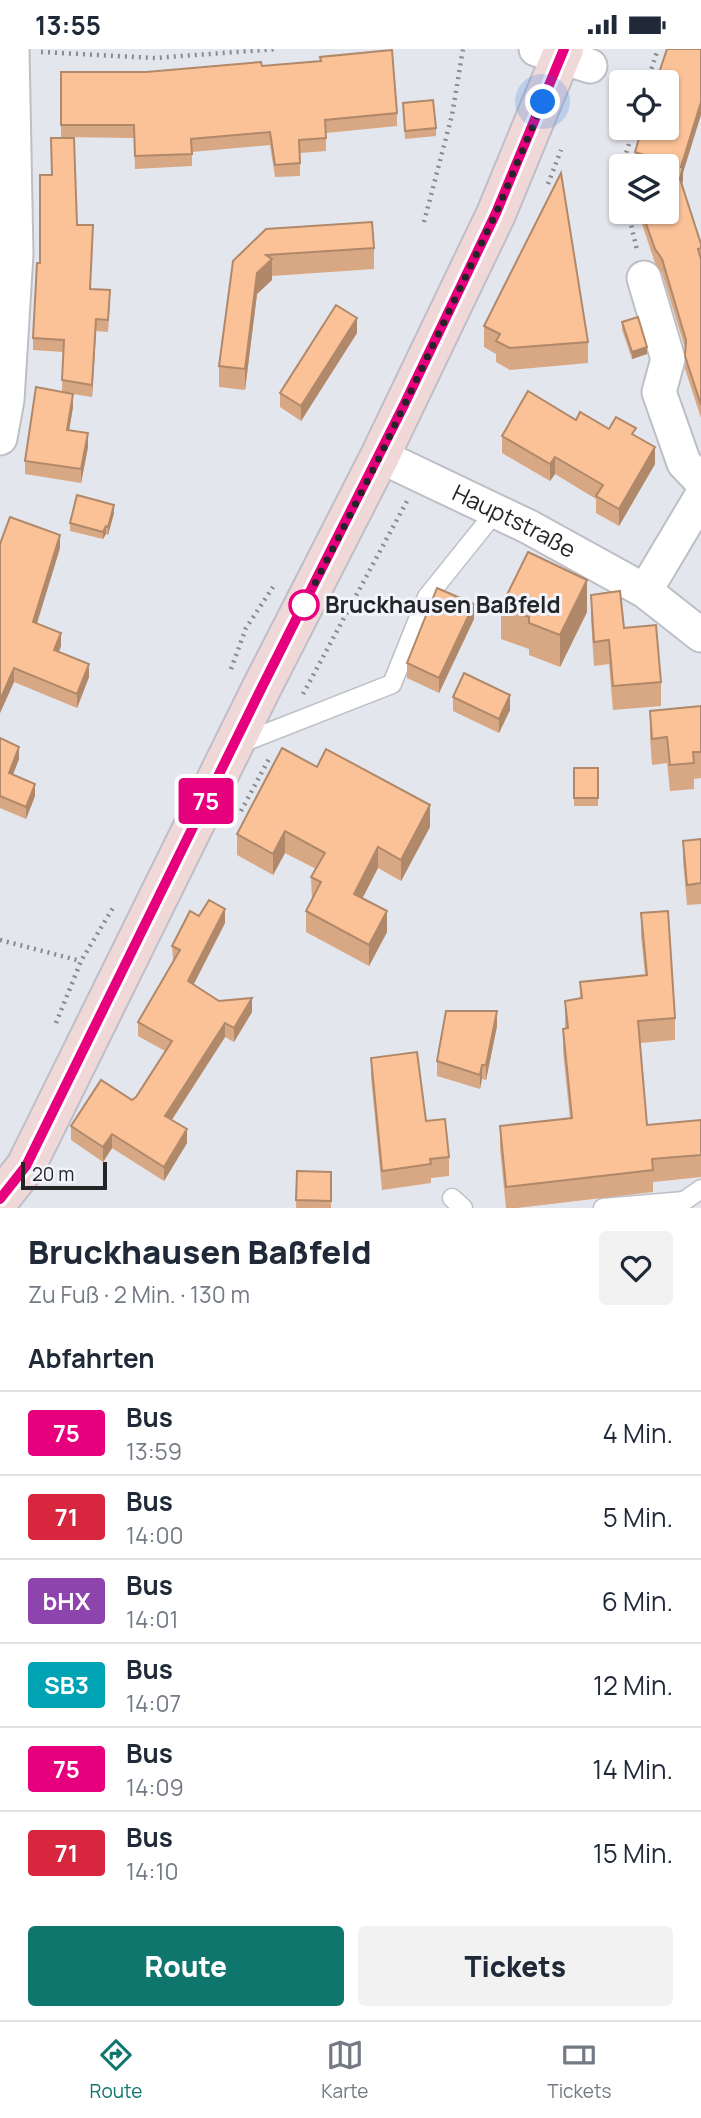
<!DOCTYPE html>
<html lang="de">
<meta charset="utf-8">
<style>
:root{--surface:#fff;--page:#f2f2f3;--text:#1f2937;--muted:#747a83;--line:#e0e1e3;--accent:#0f766e}
body{margin:0;font-family:Manrope,sans-serif;background:var(--page);color:var(--text);height:100vh;display:flex;flex-direction:column;font-size:26px;white-space:nowrap}
*{box-sizing:border-box;margin:0}
p{font-size:23px;color:var(--muted)}
.icon{flex:none;width:38px;height:38px;fill:none;stroke:currentColor;stroke-width:2;stroke-linecap:round;stroke-linejoin:round}
.map{position:relative;height:1159px;overflow:hidden}
.panel{display:flex;flex-direction:column;background:var(--surface);flex:1}
.panel>*{flex:none}
.badge{padding:0 14px;border-radius:5px;font-size:24px;line-height:46px}
.tools{position:absolute;left:609px;top:21px;display:grid;gap:14px}
.tools a{display:grid;place-items:center;width:70px;height:70px;border-radius:7px;background:var(--surface);box-shadow:0 2px 5px #0004;font-size:35px}
.scale{position:absolute;left:21px;bottom:18px;width:86px;box-sizing:border-box;padding-left:7px;border:4px solid #242527;border-top:0;font-size:19px;line-height:24px;white-space:nowrap;color:#242527;-webkit-text-stroke:5px #f2f3fb;paint-order:stroke}
.you{position:absolute;width:35px;height:35px;margin:-18px;border:5px solid #fff;border-radius:50%;background:#1a73e8;box-shadow:0 0 0 10px #1a73e833}
.map>.badge{position:absolute;translate:-50% -50%;box-shadow:0 0 0 4px #fff}
h2{padding:0 28px;font-size:26px;line-height:63px}
.round{display:grid;place-items:center;flex:none;width:74px;height:74px;border-radius:7px;background:var(--page)}
.overview{display:flex;align-items:center;justify-content:space-between;height:119px;padding:0 28px}
h1{font-size:33px;font-weight:800;line-height:52px}
.button{display:flex;gap:14px;margin-top:auto;padding:14px 28px}
.button a{flex:1;height:80px;border-radius:7px;background:var(--accent);color:#fff;font-size:28px;font-weight:800;line-height:80px;text-align:center}
.button a+a{background:var(--page);color:var(--text)}
ul{padding:0;list-style:none}
li{display:flex;align-items:center;gap:21px;height:84px;padding:0 28px;border-top:2px solid var(--line)}
li div{flex:1}
li b{display:block;font-size:26px}
li em{font-style:normal}
li .badge{min-width:77px;font-weight:700;text-align:center}
.status{display:flex;justify-content:space-between;align-items:center;height:49px;padding:0 35px;background:var(--surface);direction:ltr}
.status svg{height:19px;fill:currentColor}
.tab-bar{display:flex;justify-content:space-around;align-items:center;height:98px;border-top:2px solid var(--line);background:var(--surface);font-size:19px;color:var(--muted)}
.tab-bar a{display:grid;justify-items:center;gap:4px}
.tab-bar .on{color:var(--accent)}
.map>svg:first-child{display:block}
.lines{fill:none;stroke-linecap:round;stroke-linejoin:round}
.service-casing{stroke:#bebfc6;stroke-width:21}
.minor-casing{stroke:#bebfc6;stroke-width:37}
.secondary-casing{stroke:#bebfc6;stroke-width:42}
.path{stroke:#888a8f;stroke-width:4.5;stroke-dasharray:2 5;stroke-linecap:butt}
.service{stroke:#fff;stroke-width:18}
.minor{stroke:#fff;stroke-width:33}
.secondary{stroke:#f1d8d8;stroke-width:38}
.wall{fill:#d8a783}
.shaded-wall{fill:#b0886a}
.building{fill:#fbc298;stroke:#b0886a;stroke-width:2}
.line-casing{stroke:#fff;stroke-width:16}
.line{stroke:#e6007e;stroke-width:10}
.walk{stroke:#242527;stroke-width:7;stroke-dasharray:0 12.6}
.stop-dot{fill:#fff;stroke:#e6007e;stroke-width:3.5}
.labels{text-anchor:middle;stroke-width:6;stroke-linejoin:round;paint-order:stroke}
.street-label{font-size:23px;fill:#242527;stroke:#f2f3fb}
.stop-label{font-size:23px;font-weight:bold;fill:#242527;stroke:#f2f3fb;text-anchor:start}
</style>
<div class="status"><b>13:55</b><svg viewBox="0 0 49 12"><path d="M0 12V9h3v3zM5 12V6h3v6zM10 12V3h3v9zM15 12V0h3v12zM26 1h20v11H26zM47 4h2v5h-2z"/></svg></div>
<div class="map">
<svg width="701" height="1159" viewBox="0 0 701 1159">
<rect width="100%" height="100%" fill="#e4e6ed"/>
<g class="lines">
<g class="service-casing">
<g id="service">
<polyline points="239,695 392,635 427,548 496,462"/>
<polyline points="452,1149 463,1159"/>
<polyline points="603,1159 684,1152 701,1140"/>
</g>
</g>
<g class="minor-casing">
<g id="minor">
<polyline points="536,0 590,17"/>
<polyline points="644,229 668,310 659,343 684,414 701,432"/>
<polyline points="0,389 7,351 16,205 12,0"/>
<path id="s1" d="M380,407L529,478L645,542L701,586"/>
<polyline points="645,542 701,448"/>
</g>
</g>
<g class="secondary-casing">
<polyline id="secondary" points="0,1150 26,1117 261,640 380,407 496,165 564,0"/>
</g>
<g class="path">
<polyline points="41,3 155,9 277,0"/>
<polyline points="647,33 658,0"/>
<polyline points="622,117 634,79"/>
<polyline points="621,119 619,125 621,132"/>
<polyline points="548,135 561,101"/>
<polyline points="628,163 637,201"/>
<polyline points="424,173 452,66 463,0"/>
<polyline points="231,620 246,579 273,538"/>
<polyline points="303,645 407,452"/>
<polyline points="241,762 270,708"/>
<polyline points="0,891 81,912"/>
<polyline points="56,974 81,912 114,857"/>
</g>
<use href="#service" class="service"/>
<use href="#minor" class="minor"/>
<use href="#secondary" class="secondary"/>
</g>
<g class="wall">
<polygon points="262,17 397,64 397,77 326,84 326,102 300,104 300,127 275,128 270,96 192,103 192,117 135,120 134,89 61,88 61,23 146,23"/>
<polygon points="403,54 436,79 436,87 405,90"/>
<polygon points="642,79 683,124 682,136 701,199 701,369 685,320 686,302 662,224 655,214 642,175 642,163 667,117 635,116 635,103"/>
<polygon points="77,176 93,188 90,240 110,253 108,283 96,282 92,348 73,345 73,358 69,381 88,398 81,434 25,425 25,412 62,343 63,303 33,301 33,289 40,214"/>
<polygon points="266,180 374,199 374,220 272,227 272,231 257,245 245,341 219,338 219,317"/>
<polygon points="622,273 647,305 632,310 622,281"/>
<polygon points="484,277 588,293 588,314 510,321 496,313 496,305 484,298"/>
<polygon points="357,284 301,372 280,358 280,344"/>
<polygon points="576,371 636,387 655,415 619,477 596,464 596,450 555,425 550,432 502,404 502,387"/>
<polygon points="114,464 108,486 106,485 103,490 70,482 70,474"/>
<polygon points="0,495 60,499 37,574 61,597 59,603 89,628 77,659 14,633 0,664"/>
<polygon points="591,546 661,633 661,657 613,661 609,615 594,617 591,571"/>
<polygon points="501,558 587,563 560,618 529,606 529,600 501,590"/>
<polygon points="474,570 439,644 407,629 407,614"/>
<polygon points="453,648 510,661 499,684 453,662"/>
<polygon points="701,657 701,729 694,730 694,740 670,742 667,714 652,716 650,688 650,662"/>
<polygon points="0,689 19,710 13,725 35,747 26,770 0,759"/>
<polygon points="282,699 430,778 401,832 378,819 362,849 387,883 369,917 306,883 306,862 312,850 311,828 316,820 285,804 273,826 237,806 237,785"/>
<rect x="574" y="719" width="24" height="38"/>
<polygon points="701,790 701,855 687,856 683,812 683,792"/>
<polygon points="641,864 675,969 675,991 640,994 647,1076 701,1071 701,1128 653,1133 653,1143 517,1159 506,1159 500,1100 500,1077 570,1070 563,1002 563,980 565,980 565,952 580,950 580,933 645,926 641,887"/>
<polygon points="199,867 225,874 194,935 219,952 252,963 234,993 225,988 172,1071 187,1094 164,1132 112,1099 103,1113 71,1091 71,1077 132,1051 136,1048 165,1002 138,987 138,973 173,912 172,897"/>
<polygon points="497,977 486,1031 482,1030 480,1040 437,1027 437,1012"/>
<polygon points="371,1009 426,1072 449,1108 449,1127 431,1129 431,1134 382,1141 371,1028"/>
<polygon points="297,1122 331,1123 331,1159 296,1159"/>
</g>
<g class="shaded-wall">
<polygon points="701,53 701,66 683,124 683,131 680,143 681,118"/>
<polygon points="272,210 272,231 257,245 245,341 245,320 257,224"/>
<polygon points="357,269 357,284 301,372 301,357"/>
<polygon points="96,270 96,282 92,348 92,336"/>
<polygon points="647,298 647,305 632,310 632,303"/>
<polygon points="73,345 73,358 67,394 67,381"/>
<polygon points="88,384 88,398 81,434 81,420"/>
<polygon points="655,398 655,415 619,477 619,460"/>
<polygon points="555,408 555,425 550,432 550,415"/>
<polygon points="114,456 114,464 108,486 108,478"/>
<polygon points="106,477 106,485 103,490 103,483"/>
<polygon points="60,486 60,499 33,587 33,573"/>
<polygon points="587,531 587,563 560,618 560,586"/>
<polygon points="474,555 474,570 439,644 439,629"/>
<polygon points="61,584 61,597 54,614 54,601"/>
<polygon points="89,615 89,628 77,659 77,645"/>
<polygon points="14,619 14,633 0,664 0,651"/>
<polygon points="510,646 510,661 499,684 499,670"/>
<polygon points="19,698 19,710 9,736 9,724"/>
<polygon points="35,735 35,747 26,770 26,758"/>
<polygon points="430,756 430,778 401,832 401,811"/>
<polygon points="285,782 285,804 273,826 273,805"/>
<polygon points="378,798 378,819 354,866 354,845"/>
<polygon points="225,860 225,874 188,946 188,932"/>
<polygon points="387,862 387,883 369,917 369,896"/>
<polygon points="252,949 252,963 234,993 234,979"/>
<polygon points="497,962 497,977 486,1031 486,1016"/>
<polygon points="225,974 225,988 165,1081 165,1067"/>
<polygon points="482,1016 482,1030 480,1040 480,1026"/>
<polygon points="187,1080 187,1094 164,1132 164,1118"/>
<polygon points="112,1085 112,1099 103,1113 103,1098"/>
</g>
<g class="building">
<polygon points="667,0 701,0 701,53 681,118 683,118 680,130 701,195 701,199 698,200 701,210 701,356 685,307 686,291 662,210 655,200 642,163 667,163 667,117 647,117 644,106 635,103 642,79 667,79 667,33 656,33"/>
<polygon points="392,1 397,64 325,71 326,89 299,91 300,114 275,116 270,83 191,90 192,105 135,107 134,76 61,76 61,23 146,23 261,13 262,17 321,12 320,8"/>
<polygon points="433,51 436,79 405,82 403,54"/>
<polygon points="51,89 74,89 77,176 93,176 90,240 110,241 108,271 96,270 92,336 62,331 64,291 33,289 37,214 40,214 40,126 52,126"/>
<polygon points="561,124 588,293 510,299 496,292 500,285 484,277"/>
<polygon points="372,173 374,199 266,206 272,210 257,224 245,320 219,317 233,212 266,180"/>
<polygon points="336,256 357,269 301,357 280,344"/>
<polygon points="638,268 647,298 632,303 622,273"/>
<polygon points="36,338 73,345 67,381 88,384 81,420 25,412"/>
<polygon points="528,342 576,371 580,363 609,380 616,368 636,379 632,385 655,398 619,460 596,447 603,436 555,408 550,415 502,387"/>
<polygon points="77,446 114,456 108,478 106,477 103,483 70,474"/>
<polygon points="10,468 60,486 33,573 61,584 54,601 89,615 77,645 14,619 0,651 0,495"/>
<polygon points="528,503 587,531 560,586 529,574 529,568 501,558"/>
<polygon points="437,539 474,555 439,629 407,614"/>
<polygon points="620,542 624,579 656,576 661,633 613,637 609,591 594,593 591,546"/>
<polygon points="464,624 510,646 499,670 453,648"/>
<polygon points="701,657 701,703 693,703 694,714 670,716 667,688 652,690 650,662"/>
<polygon points="0,689 19,698 9,724 35,735 26,758 0,747"/>
<polygon points="282,699 317,718 326,700 430,756 401,811 378,798 354,845 387,862 369,896 306,862 321,833 311,828 325,804 285,782 273,805 237,785"/>
<rect x="574" y="719" width="24" height="30"/>
<polygon points="701,790 701,834 687,836 683,792"/>
<polygon points="209,851 225,860 188,932 219,952 252,949 234,979 225,974 165,1067 187,1080 164,1118 112,1085 103,1098 71,1077 101,1031 132,1051 136,1048 172,992 138,973 180,901 172,897 190,862 199,867"/>
<polygon points="668,862 675,969 638,972 647,1076 701,1071 701,1106 652,1110 653,1121 506,1138 500,1077 572,1069 563,980 568,979 565,952 582,949 580,933 647,926 641,864"/>
<polygon points="446,962 497,962 486,1016 482,1016 480,1026 437,1012"/>
<polygon points="417,1003 426,1072 445,1070 449,1108 430,1110 431,1115 382,1122 371,1009"/>
<polygon points="297,1122 331,1123 331,1152 296,1151"/>
</g>
<g class="lines">
<g class="line-casing">
<polyline id="line" points="0,1150 26,1117 261,640 403,358 496,164 564,0"/>
</g>
<use href="#line" class="line"/>
<polyline class="walk" points="304,556 380,407 496,164 543,53"/>
</g>
<circle class="stop-dot" cx="304" cy="556" r="14"/>
<g class="labels">
<g class="street-label">
<text dy="8" stroke="none"><textPath href="#s1" startOffset="149">Hauptstraße</textPath></text>
</g>
<g class="stop-label">
<text x="325" y="564">Bruckhausen Baßfeld</text>
</g>
</g>
</svg>
<div class="tools">
<a><svg class="icon" aria-label="locate" viewBox="0 0 24 24"><circle cx="12" cy="12" r="6"/><path d="M12 2v4M12 18v4M2 12h4M18 12h4"/></svg></a>
<a><svg class="icon" aria-label="layers" viewBox="0 0 24 24"><path d="M12 4l9 5-9 5-9-5zM3 14l9 5 9-5"/></svg></a>
</div>
<div class="scale">20 m</div>
<div class="you" style="left:543px;top:53px"></div>
<b class="badge" style="left:206px;top:752px;background:#e6007e;color:#fff">75</b>
</div>
<section class="panel">
<div class="overview"><div><h1>Bruckhausen Baßfeld</h1><p>Zu Fuß · 2 Min. · 130 m</p></div><a class="round"><svg class="icon" aria-label="heart" viewBox="0 0 24 24"><path d="M12 20l-8-8c-3-5 5-10 8-4 3-6 11-1 8 4z"/></svg></a></div>
<h2>Abfahrten</h2>
<ul>
<li><span class="badge" style="background:#e6007e;color:#fff">75</span><div><b>Bus</b><p>13:59</p></div><em>4 Min.</em></li>
<li><span class="badge" style="background:#d7263d;color:#fff">71</span><div><b>Bus</b><p>14:00</p></div><em>5 Min.</em></li>
<li><span class="badge" style="background:#8e44ad;color:#fff">bHX</span><div><b>Bus</b><p>14:01</p></div><em>6 Min.</em></li>
<li><span class="badge" style="background:#00a3b4;color:#fff">SB3</span><div><b>Bus</b><p>14:07</p></div><em>12 Min.</em></li>
<li><span class="badge" style="background:#e6007e;color:#fff">75</span><div><b>Bus</b><p>14:09</p></div><em>14 Min.</em></li>
<li><span class="badge" style="background:#d7263d;color:#fff">71</span><div><b>Bus</b><p>14:10</p></div><em>15 Min.</em></li>
</ul>
<div class="button"><a>Route</a><a>Tickets</a></div>
</section>
<nav class="tab-bar">
<a class="on"><svg class="icon" aria-label="directions" viewBox="0 0 24 24"><path d="M12 3l9 9-9 9-9-9zM9 14v-3h6M13 9l2 2-2 2"/></svg>Route</a>
<a><svg class="icon" aria-label="map" viewBox="0 0 24 24"><path d="M3 6l6-2 6 2 6-2v14l-6 2-6-2-6 2zM9 4v14M15 6v14"/></svg>Karte</a>
<a><svg class="icon" aria-label="tickets" viewBox="0 0 24 24"><path d="M3 7h18v10H3zM15 7v10"/></svg>Tickets</a>
</nav>
